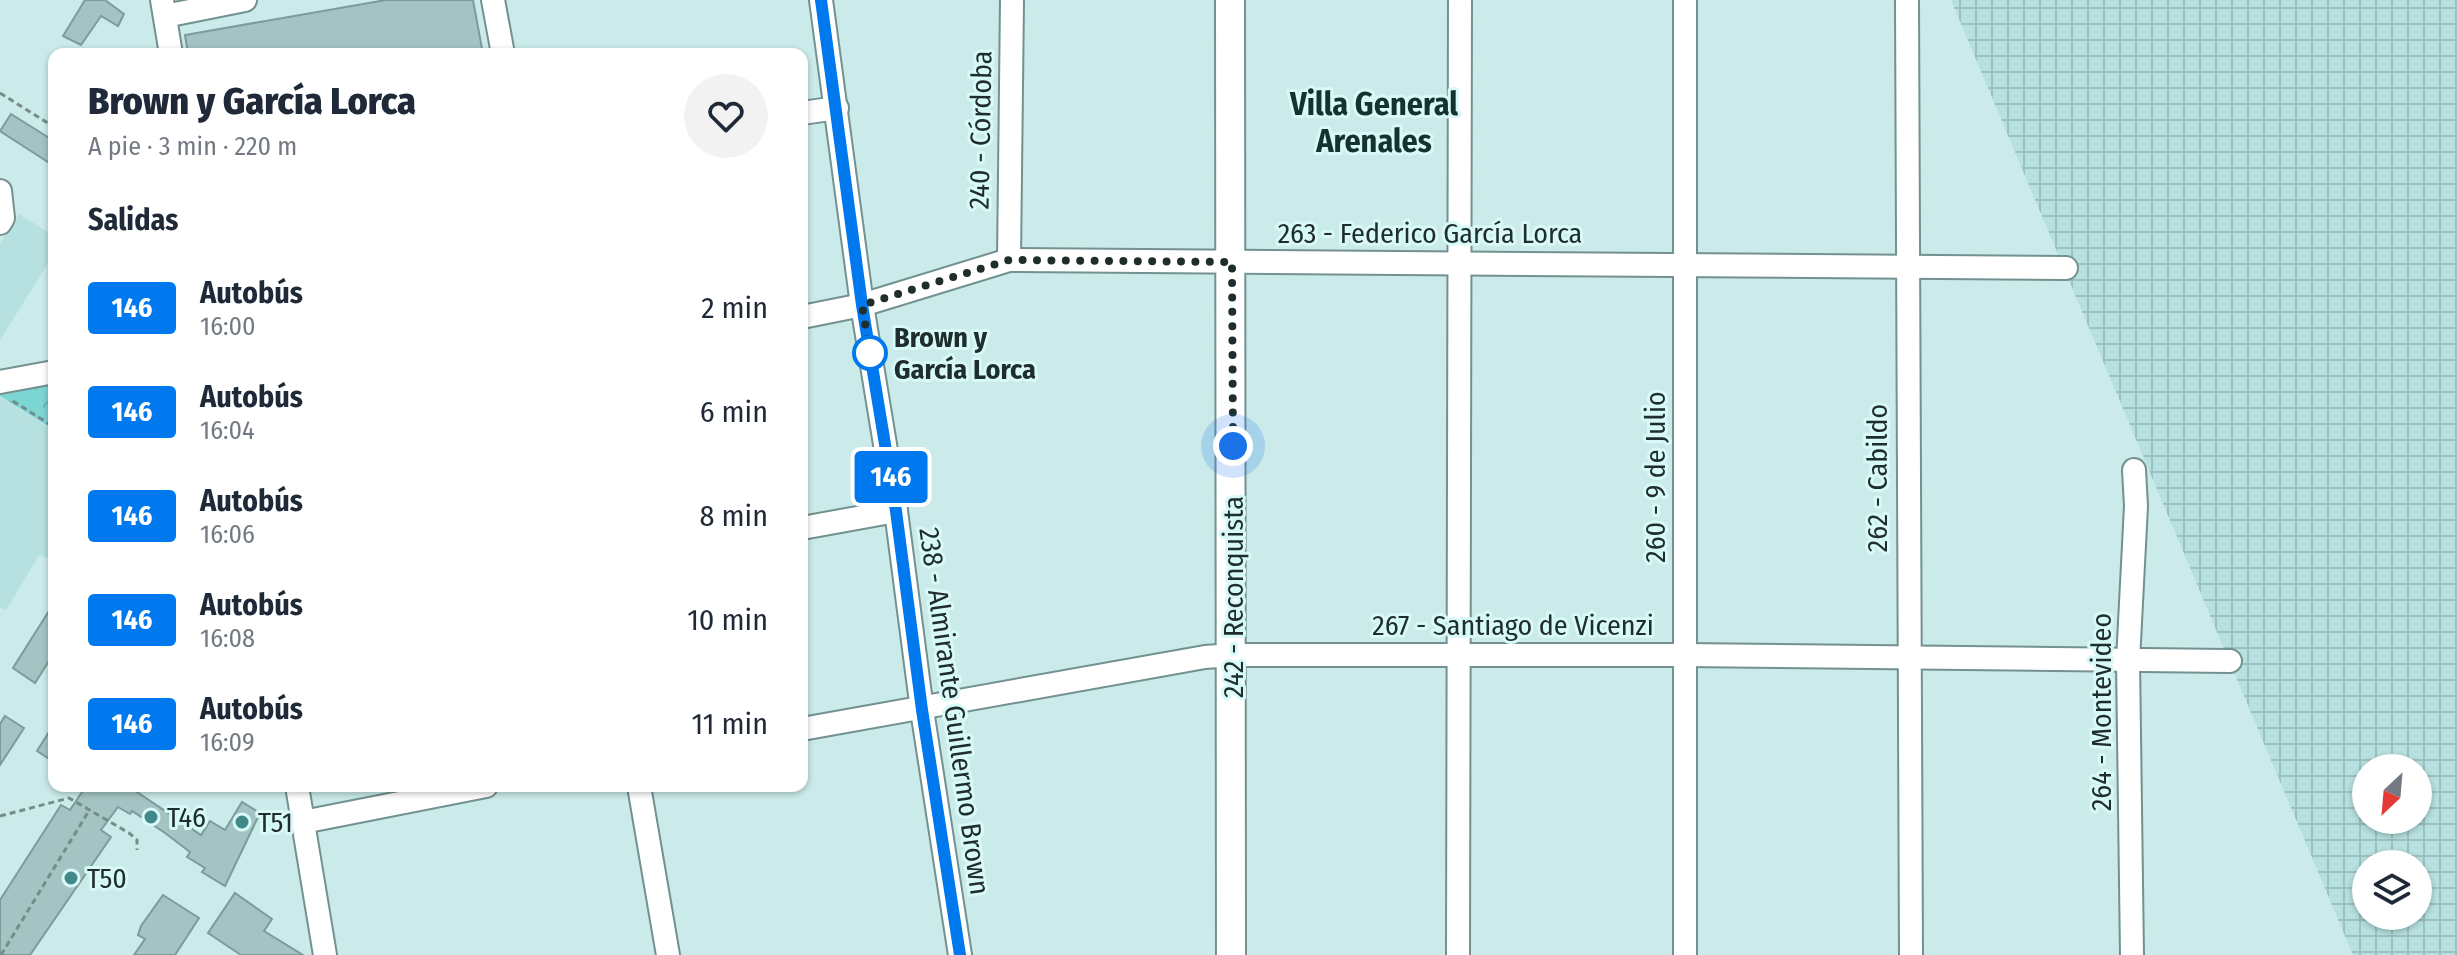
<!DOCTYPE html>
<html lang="es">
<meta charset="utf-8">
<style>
:root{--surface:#fff;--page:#f2f2f3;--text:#1f2937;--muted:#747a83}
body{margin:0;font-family:"Fira Sans Condensed",sans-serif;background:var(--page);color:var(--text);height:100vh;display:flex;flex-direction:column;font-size:30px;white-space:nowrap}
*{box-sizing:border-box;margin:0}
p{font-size:26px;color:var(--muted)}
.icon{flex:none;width:44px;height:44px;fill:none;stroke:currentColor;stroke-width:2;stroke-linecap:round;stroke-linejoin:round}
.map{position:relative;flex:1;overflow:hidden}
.panel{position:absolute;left:48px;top:48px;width:760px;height:744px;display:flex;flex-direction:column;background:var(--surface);border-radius:16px;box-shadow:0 2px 6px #0004}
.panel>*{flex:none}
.badge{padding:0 16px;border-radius:6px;font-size:28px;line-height:52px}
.needle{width:52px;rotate:206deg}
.controls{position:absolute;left:2352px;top:754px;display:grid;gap:16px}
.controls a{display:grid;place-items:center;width:80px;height:80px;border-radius:50%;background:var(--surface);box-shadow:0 2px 6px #0004;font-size:40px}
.you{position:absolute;width:40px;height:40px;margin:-20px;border:6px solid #fff;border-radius:50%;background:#1a73e8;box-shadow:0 0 0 12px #1a73e833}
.map>.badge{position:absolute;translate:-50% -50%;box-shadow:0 0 0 4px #fff}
h2{padding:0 40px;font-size:30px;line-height:72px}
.round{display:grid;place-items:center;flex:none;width:84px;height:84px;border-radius:42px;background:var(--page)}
.headline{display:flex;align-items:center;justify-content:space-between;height:136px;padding:0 40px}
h1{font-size:38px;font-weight:800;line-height:60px}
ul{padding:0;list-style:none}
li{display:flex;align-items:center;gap:24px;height:104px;padding:0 40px}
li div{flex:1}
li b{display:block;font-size:30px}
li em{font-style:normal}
li .badge{min-width:88px;font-weight:700;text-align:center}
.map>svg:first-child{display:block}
.built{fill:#b6e1e0}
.industrial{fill:url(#industrial-grid);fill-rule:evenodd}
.park{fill:url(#park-crowns)}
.building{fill:#a4c4c4;stroke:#7c9b9b;stroke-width:2}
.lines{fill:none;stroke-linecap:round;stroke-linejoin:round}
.minor-casing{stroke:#729190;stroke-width:26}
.tertiary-casing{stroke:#729190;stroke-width:32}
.path{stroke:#758c8b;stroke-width:3;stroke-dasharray:6 4;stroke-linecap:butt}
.minor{stroke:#fff;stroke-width:22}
.tertiary{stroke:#fff;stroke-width:28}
.line-casing{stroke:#fff;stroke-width:18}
.line{stroke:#0079ef;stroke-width:12}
.walk{stroke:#202d2d;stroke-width:8;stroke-dasharray:0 14.4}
.stop-dot{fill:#fff;stroke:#0079ef;stroke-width:4}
.poi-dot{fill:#418988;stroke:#d7f9f8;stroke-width:3}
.labels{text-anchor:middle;stroke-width:6;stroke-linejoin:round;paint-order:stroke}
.street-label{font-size:28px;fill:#202d2d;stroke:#d7f9f8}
.stop-label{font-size:28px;font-weight:bold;fill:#202d2d;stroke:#d7f9f8;text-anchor:start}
.poi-label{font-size:28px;fill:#202d2d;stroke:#d7f9f8;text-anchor:start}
.quarter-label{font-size:32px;font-weight:bold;fill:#153231;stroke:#d7f9f8}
</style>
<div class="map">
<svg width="2457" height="955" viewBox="0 0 2457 955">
<defs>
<pattern id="industrial-grid" width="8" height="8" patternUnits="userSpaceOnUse" patternTransform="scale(2)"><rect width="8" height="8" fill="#b6e1e0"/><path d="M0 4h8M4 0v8" fill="none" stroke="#9cc1c0"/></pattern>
<pattern id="park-crowns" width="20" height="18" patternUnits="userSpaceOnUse" patternTransform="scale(2)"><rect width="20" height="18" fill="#7cd6d4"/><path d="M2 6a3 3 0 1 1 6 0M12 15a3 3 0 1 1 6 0" fill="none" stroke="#6bb8b6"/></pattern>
</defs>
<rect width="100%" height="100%" fill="#caebea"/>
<g class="built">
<polygon points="19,214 54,236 54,254 0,340 0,244"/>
<polygon points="0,397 54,431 54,547 47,558 39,555 6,610 0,607"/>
</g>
<path class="industrial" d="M1951,0H2457V955H2353ZM2366,768H2418V820H2366ZM2366,864H2418V916H2366Z"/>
<polygon class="park" points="54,384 54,430 0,396 0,395"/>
<g class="building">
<polygon points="85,0 105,0 124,14 118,26 101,16 81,45 63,36"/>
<polygon points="386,0 473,0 483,54 188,54 185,35"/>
<polygon points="11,114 54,141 54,166 0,131"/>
<polygon points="54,603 54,653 35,683 13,668"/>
<polygon points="5,716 24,728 0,765 0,724"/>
<polygon points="54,724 54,762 37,751"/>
<polygon points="86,786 128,786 201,835 210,821 225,830 242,802 260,813 225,886 202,872 205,868 187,857 190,852 165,833 132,811 130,814 118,807 101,830 111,837 30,955 0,955 0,900 61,805 70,810"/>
<polygon points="235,893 272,919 264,931 303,955 241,955 208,933"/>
<polygon points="163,895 199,918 175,955 134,955 145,939 138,935 141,926"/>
</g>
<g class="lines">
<g class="minor-casing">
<g id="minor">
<polyline points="162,0 171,54"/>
<polyline points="493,0 503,54"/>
<polyline points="821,0 862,305 896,511 922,710 960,955"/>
<polyline points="1685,0 1685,955"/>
<polyline points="1907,0 1911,955"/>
<polyline points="165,16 245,0"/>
<polyline points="802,113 837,108"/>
<polyline points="0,191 3,218 0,223"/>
<polyline points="1009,260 1012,0"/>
<polyline points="802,317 862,305 1009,260 2066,268"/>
<polyline points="0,382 54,372"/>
<polyline points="802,528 896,511"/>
<polyline points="802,729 1205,657 1233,655 1683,655 2230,661"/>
<polyline points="297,786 325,955"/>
<polyline points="639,786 668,955"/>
<polyline points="303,822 486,786"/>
<polyline points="1458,955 1460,0"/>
<polyline points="2132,955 2128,661 2136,506 2134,470"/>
</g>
</g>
<g class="tertiary-casing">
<polyline id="tertiary" points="1230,0 1231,955"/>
</g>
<g class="path">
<polyline points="0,93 54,127"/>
<polyline points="13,401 54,427"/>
<polyline points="0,816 69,798 129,833 137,840 137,850"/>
<polyline points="1,955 90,809"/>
</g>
<use href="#minor" class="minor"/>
<use href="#tertiary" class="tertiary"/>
</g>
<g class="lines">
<g class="line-casing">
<polyline id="line" points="821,0 862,305 896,511 922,710 960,955"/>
</g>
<use href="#line" class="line"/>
<polyline class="walk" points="870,353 862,305 1009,260 1232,262 1233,446"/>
</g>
<circle class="stop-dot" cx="870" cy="353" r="16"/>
<g class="poi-dot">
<circle cx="151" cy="817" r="8"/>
<circle cx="242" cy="822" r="8"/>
<circle cx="71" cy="878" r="8"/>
</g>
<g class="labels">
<g class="street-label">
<text transform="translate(980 130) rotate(-89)" y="10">240 - Córdoba</text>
<text x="1430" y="243">263 - Federico García Lorca</text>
<text transform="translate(1655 477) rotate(-90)" y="10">260 - 9 de Julio</text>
<text transform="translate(1877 478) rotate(-90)" y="10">262 - Cabildo</text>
<text transform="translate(1233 597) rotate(-90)" y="10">242 - Reconquista</text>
<text x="1513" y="635">267 - Santiago de Vicenzi</text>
<text transform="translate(955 711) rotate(82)" y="10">238 - Almirante Guillermo Brown</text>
<text transform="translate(2101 712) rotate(-90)" y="10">264 - Montevideo</text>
</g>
<g class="stop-label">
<text x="894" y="347">Brown y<tspan x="894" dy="32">García Lorca</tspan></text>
</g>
<g class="poi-label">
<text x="167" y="827">T46</text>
<text x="258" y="832">T51</text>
<text x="87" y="888">T50</text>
</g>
<g class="quarter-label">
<text x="1374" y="115">Villa General<tspan x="1374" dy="37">Arenales</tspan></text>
</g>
</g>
</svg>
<div class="controls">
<a><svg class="needle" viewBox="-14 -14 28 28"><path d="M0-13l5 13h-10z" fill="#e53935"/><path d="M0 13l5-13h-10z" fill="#747a83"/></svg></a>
<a><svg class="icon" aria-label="layers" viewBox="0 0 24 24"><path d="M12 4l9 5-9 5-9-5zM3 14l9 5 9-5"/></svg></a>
</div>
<div class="you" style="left:1233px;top:446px"></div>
<b class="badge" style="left:891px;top:477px;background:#0079ef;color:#fff">146</b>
<section class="panel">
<div class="headline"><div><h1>Brown y García Lorca</h1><p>A pie · 3 min · 220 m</p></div><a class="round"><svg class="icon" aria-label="heart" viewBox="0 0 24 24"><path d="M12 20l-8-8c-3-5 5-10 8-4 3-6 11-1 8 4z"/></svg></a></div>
<h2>Salidas</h2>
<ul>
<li><span class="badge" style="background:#0079ef;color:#fff">146</span><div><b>Autobús</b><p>16:00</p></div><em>2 min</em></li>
<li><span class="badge" style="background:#0079ef;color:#fff">146</span><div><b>Autobús</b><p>16:04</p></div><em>6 min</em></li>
<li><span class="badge" style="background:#0079ef;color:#fff">146</span><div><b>Autobús</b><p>16:06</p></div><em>8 min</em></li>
<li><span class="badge" style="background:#0079ef;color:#fff">146</span><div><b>Autobús</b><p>16:08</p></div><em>10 min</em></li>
<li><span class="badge" style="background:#0079ef;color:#fff">146</span><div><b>Autobús</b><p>16:09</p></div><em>11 min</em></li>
</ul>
</section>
</div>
